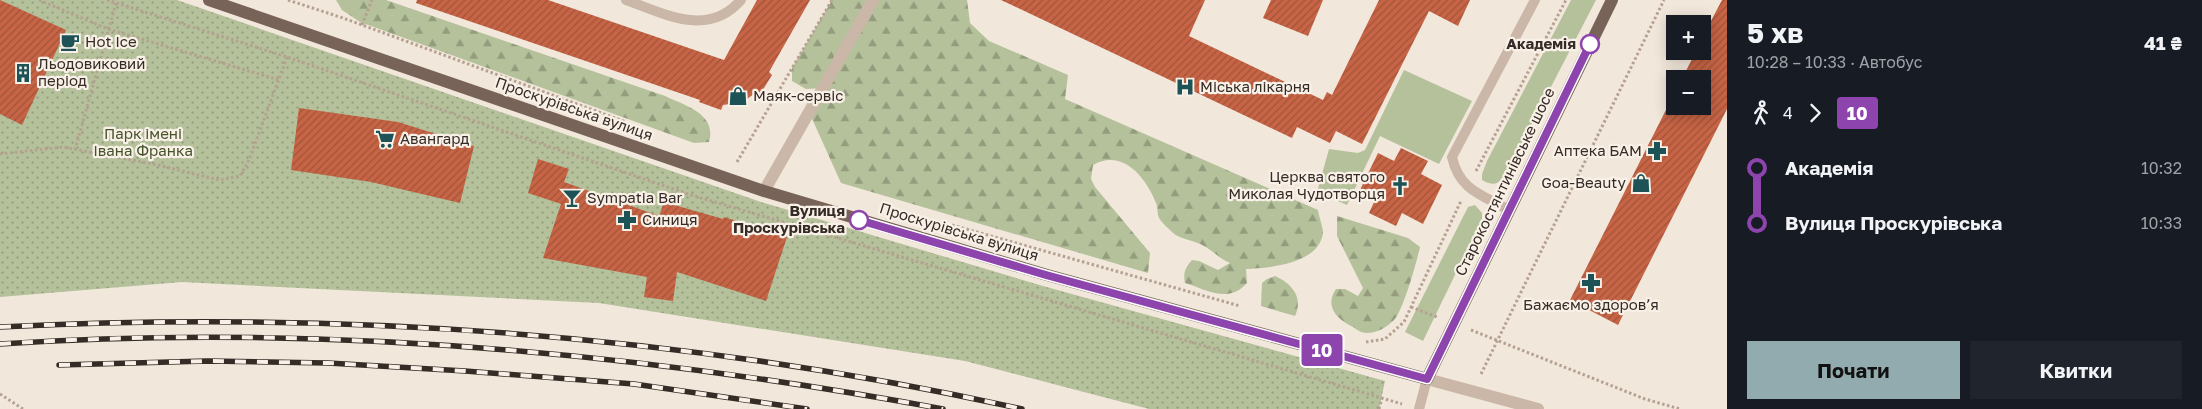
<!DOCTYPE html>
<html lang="uk">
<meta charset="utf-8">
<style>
:root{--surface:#171b24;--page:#20242c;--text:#f1f3f6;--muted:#9ea1a6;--accent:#92abae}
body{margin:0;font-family:"Golos Text",sans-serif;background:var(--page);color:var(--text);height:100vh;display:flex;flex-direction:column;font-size:19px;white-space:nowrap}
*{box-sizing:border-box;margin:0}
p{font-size:16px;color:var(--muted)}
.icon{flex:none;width:28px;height:28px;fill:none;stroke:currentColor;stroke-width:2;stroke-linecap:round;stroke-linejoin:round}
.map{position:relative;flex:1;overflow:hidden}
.details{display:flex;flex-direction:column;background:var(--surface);width:475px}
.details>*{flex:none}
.badge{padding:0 10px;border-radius:4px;font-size:18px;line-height:32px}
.controls{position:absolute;left:1666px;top:15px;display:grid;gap:10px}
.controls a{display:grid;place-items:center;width:45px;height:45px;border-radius:0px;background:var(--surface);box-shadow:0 2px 12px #0003;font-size:25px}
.map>.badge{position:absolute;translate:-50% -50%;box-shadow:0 0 0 2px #fff}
.legs{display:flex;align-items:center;gap:8px;height:55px;padding:0 20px;font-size:16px}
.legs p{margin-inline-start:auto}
.summary{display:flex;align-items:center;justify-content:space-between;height:85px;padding:0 20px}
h1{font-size:28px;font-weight:700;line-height:38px}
.action{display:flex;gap:10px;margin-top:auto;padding:10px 20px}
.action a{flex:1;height:58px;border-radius:0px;background:var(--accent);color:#111;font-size:20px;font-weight:700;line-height:58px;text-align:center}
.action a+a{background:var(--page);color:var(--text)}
ul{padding:0 20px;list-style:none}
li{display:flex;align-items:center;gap:18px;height:55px;font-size:19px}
li i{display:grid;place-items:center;width:8px;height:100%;margin:0 6px;background:currentColor}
li i::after{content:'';width:12px;height:12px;margin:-6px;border:4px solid;border-radius:50%;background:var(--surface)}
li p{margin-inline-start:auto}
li:first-child i{background:linear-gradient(#0000 50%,currentColor 0)}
li:last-child i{background:linear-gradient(currentColor 50%,#0000 0)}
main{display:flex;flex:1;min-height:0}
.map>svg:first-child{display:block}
.green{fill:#b4c19b}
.forest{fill:url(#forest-firs)}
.park{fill:url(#park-dots)}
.building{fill:url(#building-hatch)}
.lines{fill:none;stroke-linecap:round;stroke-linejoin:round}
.path{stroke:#b5a191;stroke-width:3;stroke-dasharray:2.5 2.5;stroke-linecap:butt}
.service{stroke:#cab7a7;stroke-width:10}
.minor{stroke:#cab7a7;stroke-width:12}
.primary{stroke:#786358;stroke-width:12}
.rail-casing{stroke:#362c27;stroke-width:5.5}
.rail{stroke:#f9f1e7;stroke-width:4;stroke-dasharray:11;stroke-linecap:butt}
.line-1-casing{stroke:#fff;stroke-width:11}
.line-1{stroke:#8e44ad;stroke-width:8}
.stop-1-dot{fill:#fff;stroke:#8e44ad;stroke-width:2.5}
.labels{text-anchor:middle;stroke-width:4.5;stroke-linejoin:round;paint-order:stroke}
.poi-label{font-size:15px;fill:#362c27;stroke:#f9f1e7;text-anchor:start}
.stop-label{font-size:15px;font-weight:bold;fill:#362c27;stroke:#f9f1e7;text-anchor:end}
.street-label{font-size:15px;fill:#362c27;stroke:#f9f1e7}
.park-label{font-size:15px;fill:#45542b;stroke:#f9f1e7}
</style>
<main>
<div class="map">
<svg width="1727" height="409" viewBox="0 0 1727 409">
<defs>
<pattern id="forest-firs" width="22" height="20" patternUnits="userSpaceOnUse" patternTransform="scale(1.25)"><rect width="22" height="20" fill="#b4c19b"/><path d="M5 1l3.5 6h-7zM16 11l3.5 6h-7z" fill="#939d7e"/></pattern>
<pattern id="park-dots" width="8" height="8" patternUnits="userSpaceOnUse" patternTransform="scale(1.25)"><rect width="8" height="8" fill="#b4c19b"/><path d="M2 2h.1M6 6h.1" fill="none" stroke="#939d7e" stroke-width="1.8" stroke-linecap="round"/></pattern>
<pattern id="building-hatch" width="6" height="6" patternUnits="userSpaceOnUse" patternTransform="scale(1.25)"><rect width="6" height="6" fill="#c66445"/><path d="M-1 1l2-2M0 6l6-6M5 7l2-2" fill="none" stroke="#a2533a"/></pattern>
</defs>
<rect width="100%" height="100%" fill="#f2e7db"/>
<g class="green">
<path d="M1571,0H1596L1508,170C1501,182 1496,188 1482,180V174L1487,161Z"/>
<polygon points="1404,70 1472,101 1439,164 1380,136 1347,205 1317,192 1329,149 1358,153 1365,150"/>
<polygon points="1475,205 1482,213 1482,219 1423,341 1405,332 1468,207"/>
</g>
<g class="forest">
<path d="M336,0H386L665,96C686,106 717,114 709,142L694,143L360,22L342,10Z"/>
<path d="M832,0H967L970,23L989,41L1068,75L1065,99L1318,210C1319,217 1323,227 1323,233C1319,264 1269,268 1246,269L1247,283C1228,304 1208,290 1185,283C1183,273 1185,268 1192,260L1199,261L1218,270L1230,263C1220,259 1213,251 1204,246C1195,240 1180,240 1172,232C1168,228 1162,223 1159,218C1157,213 1158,207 1156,203C1146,177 1122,148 1093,165L1091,179L1095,187L1150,253L1148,273L841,183L809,112L823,88L806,89L792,81V68Z"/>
<path d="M1337,216L1408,238L1420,247C1417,261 1403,311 1394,320C1387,327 1377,333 1367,333C1362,333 1357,330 1353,327C1337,319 1324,307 1336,289H1345L1358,296L1363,288L1337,236Z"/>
<path d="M1275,276C1291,283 1304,297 1295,316L1261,306L1262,283L1267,279Z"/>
</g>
<polygon class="park" points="0,0 177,0 761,202 1043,286 1385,381 1379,409 1149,409 965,361 599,303 182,282 0,297"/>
<g class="building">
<polygon points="0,0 66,30 22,125 0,114"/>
<polygon points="417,0 548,0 724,60 757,0 810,0 769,72 772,75 759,96 755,93 743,102 723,105 721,110 699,102 700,100 416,3"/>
<polygon points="1001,0 1205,0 1189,36 1323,100 1327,92 1332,95 1379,0 1470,0 1458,26 1429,11 1362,144 1336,131 1330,143 1297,127 1292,138"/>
<polygon points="1271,0 1323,0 1308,36 1263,18"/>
<polygon points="1722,0 1727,0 1727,109 1618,325 1570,300 1675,92 1675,106 1702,106 1702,79 1682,79 1696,51 1702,51 1702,38"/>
<polygon points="299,108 398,122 474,146 460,203 371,182 291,170"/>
<polygon points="1401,148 1428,161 1421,174 1442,185 1423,224 1402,213 1396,226 1369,213 1375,200 1359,192 1378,153 1394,161"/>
<polygon points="538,159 569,169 564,182 659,216 664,202 723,219 724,217 787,237 766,301 677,272 673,301 644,297 647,277 543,258 561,204 528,193"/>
</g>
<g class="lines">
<g class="path">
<polyline points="39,0 108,29 279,80"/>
<polyline points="107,0 287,57 691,195 1402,404"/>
<polyline points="288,0 343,18 626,122"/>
<polyline points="362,25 372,0"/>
<polyline points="75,150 116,3"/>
<polyline points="0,154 63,147 158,165 219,180 240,176 249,160 287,57"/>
<polyline points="737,162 832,0"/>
<polyline points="1476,171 1566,0"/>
<polyline points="952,225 1240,306"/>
<polyline points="1411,307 1437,317"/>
<polyline points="1471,330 1645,399 1680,409"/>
<polyline points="1366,342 1385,339 1404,322 1461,201"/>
<polyline points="1481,374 1664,0"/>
<polyline points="0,394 23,409"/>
<polyline points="1379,409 1382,398"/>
</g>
<g class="service">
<path d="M626,0C665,14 708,38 741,0"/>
<path d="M1509,210C1482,195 1459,190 1452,157L1535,0"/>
<polyline points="1419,409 1427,379"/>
</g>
<g class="minor">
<polyline points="764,191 873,0"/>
<polyline points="1427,379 1538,409"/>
</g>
<polyline class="primary" points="209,0 764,191 1047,275 1427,379 1612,0"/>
<g class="rail-casing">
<g id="rail">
<path d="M0,327C342,310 688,335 1022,409"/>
<path d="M0,344C314,323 634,352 943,409"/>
<polyline points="59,365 207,361 328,363 465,371 634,384 807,409"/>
</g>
</g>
<use href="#rail" class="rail"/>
</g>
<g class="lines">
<g class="line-1-casing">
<polyline id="line-1" points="859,220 1046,275 1427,379 1590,44"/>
</g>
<use href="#line-1" class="line-1"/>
</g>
<defs>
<g id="cafe-bare" transform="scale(1.5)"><path d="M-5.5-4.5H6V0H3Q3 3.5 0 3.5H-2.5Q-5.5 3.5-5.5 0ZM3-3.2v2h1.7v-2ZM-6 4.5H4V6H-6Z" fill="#1d5357" stroke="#f9f1e7" stroke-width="2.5" paint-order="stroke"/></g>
<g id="building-bare" transform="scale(1.5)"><path d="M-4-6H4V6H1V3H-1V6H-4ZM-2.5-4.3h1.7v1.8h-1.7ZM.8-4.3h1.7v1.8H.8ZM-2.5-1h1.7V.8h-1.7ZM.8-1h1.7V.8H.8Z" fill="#1d5357" stroke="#f9f1e7" stroke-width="2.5" paint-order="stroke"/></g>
<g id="hospital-bare" transform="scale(1.5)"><path d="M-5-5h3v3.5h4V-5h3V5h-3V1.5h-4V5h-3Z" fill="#1d5357" stroke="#f9f1e7" stroke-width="2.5" paint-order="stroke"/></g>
<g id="shop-bare" transform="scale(1.5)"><path d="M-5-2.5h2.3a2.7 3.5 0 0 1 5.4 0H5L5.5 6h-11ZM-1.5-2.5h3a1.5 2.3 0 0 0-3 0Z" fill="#1d5357" stroke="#f9f1e7" stroke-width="2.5" paint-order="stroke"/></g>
<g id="supermarket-bare" transform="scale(1.5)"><path d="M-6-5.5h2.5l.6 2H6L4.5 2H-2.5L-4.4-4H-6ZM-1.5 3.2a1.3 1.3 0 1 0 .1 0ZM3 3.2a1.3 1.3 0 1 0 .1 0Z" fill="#1d5357" stroke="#f9f1e7" stroke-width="2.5" paint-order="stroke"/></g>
<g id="pharmacy-bare" transform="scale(1.5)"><path d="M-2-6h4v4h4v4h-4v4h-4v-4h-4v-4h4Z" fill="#1d5357" stroke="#f9f1e7" stroke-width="2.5" paint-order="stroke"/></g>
<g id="church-bare" transform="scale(1.5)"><path d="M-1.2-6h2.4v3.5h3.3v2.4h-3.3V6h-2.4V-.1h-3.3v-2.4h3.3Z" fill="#1d5357" stroke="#f9f1e7" stroke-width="2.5" paint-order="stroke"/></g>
<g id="bar-bare" transform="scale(1.5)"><path d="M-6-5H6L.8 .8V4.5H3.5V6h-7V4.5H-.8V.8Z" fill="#1d5357" stroke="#f9f1e7" stroke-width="2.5" paint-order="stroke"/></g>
</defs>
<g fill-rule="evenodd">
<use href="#cafe-bare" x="70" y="42"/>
<use href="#building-bare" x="23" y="73"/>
<use href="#hospital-bare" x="1185" y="87"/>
<use href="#shop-bare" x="738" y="96"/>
<use href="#supermarket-bare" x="385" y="139"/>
<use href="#pharmacy-bare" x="1657" y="151"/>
<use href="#shop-bare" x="1641" y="183"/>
<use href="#church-bare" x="1400" y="186"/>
<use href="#bar-bare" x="572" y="198"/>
<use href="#pharmacy-bare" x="627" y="220"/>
<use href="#pharmacy-bare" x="1591" y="283"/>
</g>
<g class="stop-1-dot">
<circle cx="1590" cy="44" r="9"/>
<circle cx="859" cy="220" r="9"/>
</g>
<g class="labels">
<g class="poi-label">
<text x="85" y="47">Hot Ice</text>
<text x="38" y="69">Льодовиковий<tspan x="38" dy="17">період</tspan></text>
<text x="1200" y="92">Міська лікарня</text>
<text x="753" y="101">Маяк-сервіс</text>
<text x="400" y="144">Авангард</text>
<text x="1642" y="156" text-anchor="end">Аптека БАМ</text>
<text x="1385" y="182" text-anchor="end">Церква святого<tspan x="1385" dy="17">Миколая Чудотворця</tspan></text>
<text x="1626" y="188" text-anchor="end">Goa-Beauty</text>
<text x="587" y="203">Sympatia Bar</text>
<text x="642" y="225">Синиця</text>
<text x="1591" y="310" text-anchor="middle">Бажаємо здоровʼя</text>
</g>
<g class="stop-label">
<text x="1576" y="49">Академія</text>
<text x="845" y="216">Вулиця<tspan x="845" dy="17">Проскурівська</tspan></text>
</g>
<g class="street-label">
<text transform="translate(574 109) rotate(19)" y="5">Проскурівська вулиця</text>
<text transform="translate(1505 182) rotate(-64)" y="5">Старокостянтинівське шосе</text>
<text transform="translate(959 232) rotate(17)" y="5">Проскурівська вулиця</text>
</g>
<g class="park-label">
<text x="143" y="139">Парк імені<tspan x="143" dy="17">Івана Франка</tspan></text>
</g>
</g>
</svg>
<div class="controls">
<a>+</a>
<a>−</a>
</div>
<b class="badge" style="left:1322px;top:350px;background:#8e44ad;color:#fff">10</b>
</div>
<section class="details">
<div class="summary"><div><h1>5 хв</h1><p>10:28 – 10:33 · Автобус</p></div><b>41 ₴</b></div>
<div class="legs"><svg class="icon" aria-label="walk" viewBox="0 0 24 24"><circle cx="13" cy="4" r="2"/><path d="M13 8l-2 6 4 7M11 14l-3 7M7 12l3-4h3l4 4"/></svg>4<svg class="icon" aria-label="forward" viewBox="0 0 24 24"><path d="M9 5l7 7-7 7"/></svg><b class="badge" style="background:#8e44ad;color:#fff">10</b></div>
<ul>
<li><i style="color:#8e44ad"></i><b>Академія</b><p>10:32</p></li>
<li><i style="color:#8e44ad"></i><b>Вулиця Проскурівська</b><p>10:33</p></li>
</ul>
<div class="action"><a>Почати</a><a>Квитки</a></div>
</section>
</main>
